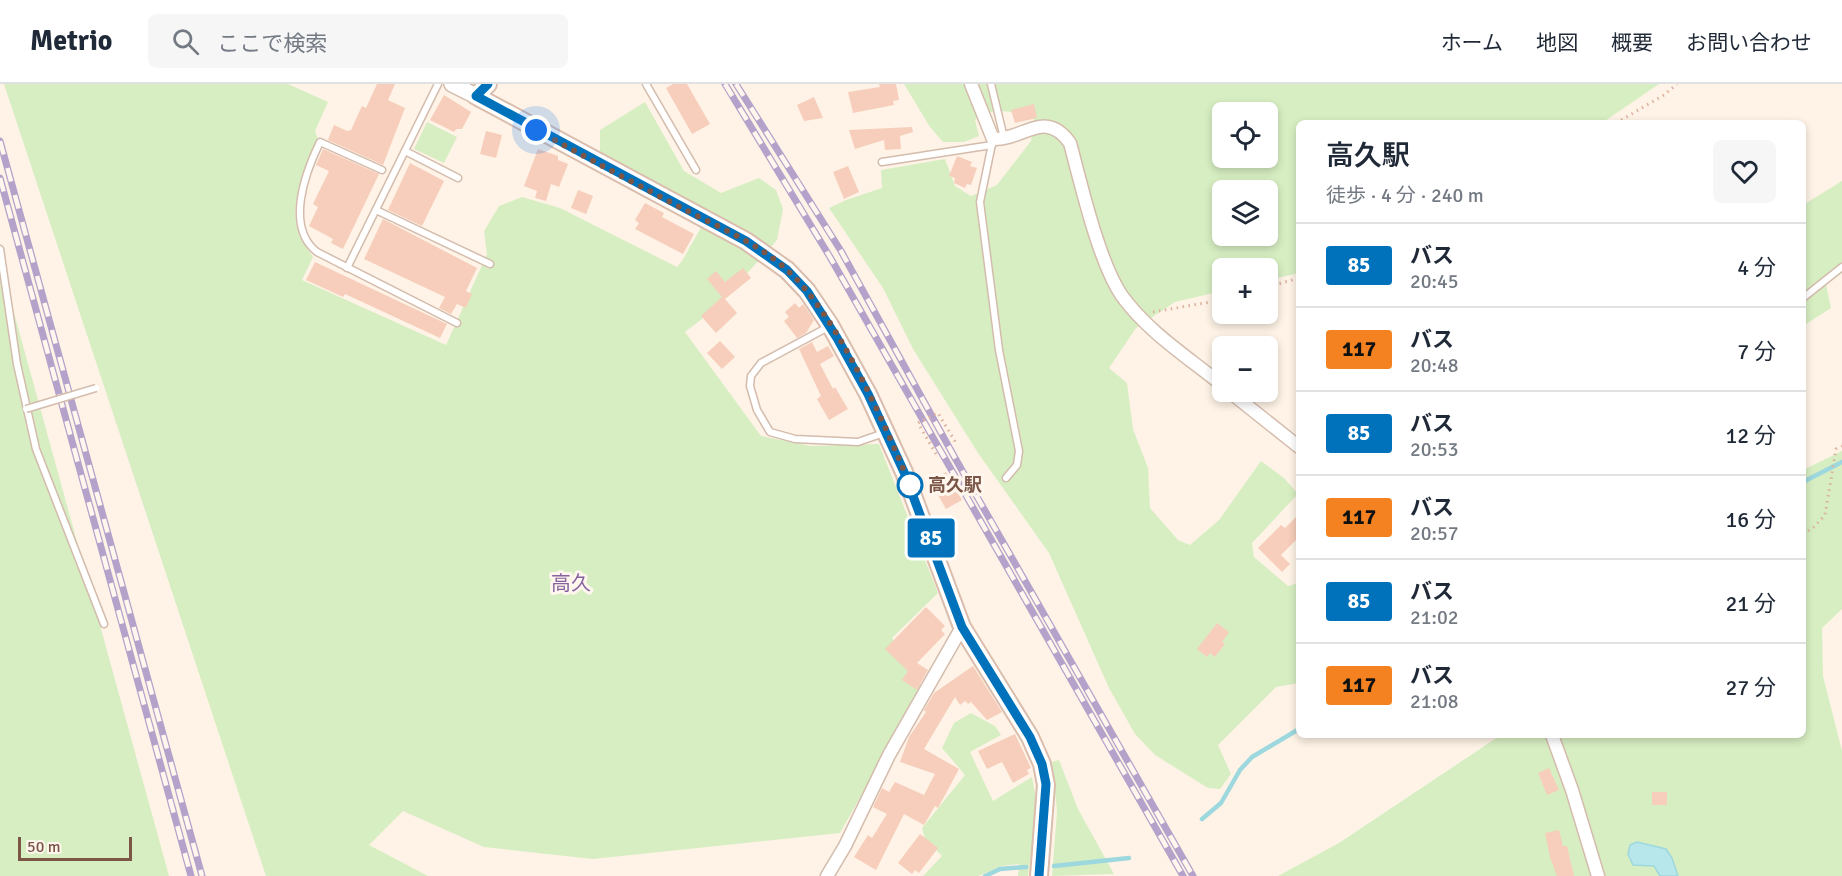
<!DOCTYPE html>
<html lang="ja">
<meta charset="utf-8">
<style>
:root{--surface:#fff;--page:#f6f6f7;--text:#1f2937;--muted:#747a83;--line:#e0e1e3}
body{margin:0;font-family:Signika,"Noto Sans JP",sans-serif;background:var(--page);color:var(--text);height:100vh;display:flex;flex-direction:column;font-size:22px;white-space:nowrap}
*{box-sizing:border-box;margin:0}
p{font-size:20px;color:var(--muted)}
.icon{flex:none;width:33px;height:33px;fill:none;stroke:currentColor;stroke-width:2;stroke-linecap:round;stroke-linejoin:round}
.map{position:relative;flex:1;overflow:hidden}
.drawer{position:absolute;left:1296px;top:36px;width:510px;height:618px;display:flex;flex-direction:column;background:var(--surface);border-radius:9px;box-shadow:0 3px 9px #0003}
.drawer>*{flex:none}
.badge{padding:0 12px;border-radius:4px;font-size:21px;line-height:39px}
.buttons{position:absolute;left:1212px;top:18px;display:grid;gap:12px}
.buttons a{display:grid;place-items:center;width:66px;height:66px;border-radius:9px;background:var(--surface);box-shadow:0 3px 9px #0003;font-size:30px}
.scale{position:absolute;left:18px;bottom:15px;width:114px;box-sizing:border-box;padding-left:6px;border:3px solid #7b5647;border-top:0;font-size:16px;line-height:21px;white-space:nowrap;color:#7b5647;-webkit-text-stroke:4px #fff7ee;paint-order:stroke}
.you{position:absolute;width:30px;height:30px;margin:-15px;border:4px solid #fff;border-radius:50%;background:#1a73e8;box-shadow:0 0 0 9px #1a73e833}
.map>.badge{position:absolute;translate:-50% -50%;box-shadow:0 0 0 3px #fff}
.round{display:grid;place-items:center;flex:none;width:63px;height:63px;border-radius:9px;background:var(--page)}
.head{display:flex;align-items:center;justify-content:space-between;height:102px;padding:0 30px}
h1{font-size:28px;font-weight:600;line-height:45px}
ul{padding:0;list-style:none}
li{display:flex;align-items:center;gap:18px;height:84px;padding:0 30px;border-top:2px solid var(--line)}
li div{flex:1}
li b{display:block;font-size:22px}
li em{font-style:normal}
li .badge{min-width:66px;font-weight:700;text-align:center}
header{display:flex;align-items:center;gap:36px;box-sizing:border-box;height:84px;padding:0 30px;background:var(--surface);border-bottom:2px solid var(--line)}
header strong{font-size:28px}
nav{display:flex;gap:33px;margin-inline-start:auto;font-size:21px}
.search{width:420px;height:54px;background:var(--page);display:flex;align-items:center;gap:15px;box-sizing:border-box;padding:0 21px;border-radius:9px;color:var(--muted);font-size:22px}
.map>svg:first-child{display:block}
.green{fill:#d7eec2;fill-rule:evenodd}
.water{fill:#b8e7eb;stroke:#9dd8de;stroke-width:1.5}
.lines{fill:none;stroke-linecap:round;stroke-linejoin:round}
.stream{stroke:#9dd8de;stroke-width:4.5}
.building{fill:#f7cebb}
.service-casing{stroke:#d4bcad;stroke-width:9}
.minor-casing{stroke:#d4bcad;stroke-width:15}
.tertiary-casing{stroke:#d4bcad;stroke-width:18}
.secondary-casing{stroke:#dabdac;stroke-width:20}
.path{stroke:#dcb19d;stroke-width:3;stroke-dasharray:1.5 4.5;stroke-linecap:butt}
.service{stroke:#fff;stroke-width:6}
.minor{stroke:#fff;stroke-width:12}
.tertiary{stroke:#fff;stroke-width:15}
.secondary{stroke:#fff;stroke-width:16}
.rail-casing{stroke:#b5a2ca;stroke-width:7}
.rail{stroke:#fff7ee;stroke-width:4.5;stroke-dasharray:14;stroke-linecap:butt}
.service-bridge-casing{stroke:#d4bcad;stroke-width:9;stroke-linecap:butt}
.path-bridge{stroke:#dcb19d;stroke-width:3;stroke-dasharray:1.5 4.5;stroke-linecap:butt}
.service-bridge{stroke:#fff;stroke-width:6}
.line-casing{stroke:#fff;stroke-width:14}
.line{stroke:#0072bc;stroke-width:9}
.walk{stroke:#7b5647;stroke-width:6;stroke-dasharray:0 10.8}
.stop-dot{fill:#fff;stroke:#0072bc;stroke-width:3}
.labels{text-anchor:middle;stroke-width:6;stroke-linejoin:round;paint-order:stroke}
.stop-label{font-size:18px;font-weight:bold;fill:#7b5647;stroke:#fff7ee;text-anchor:start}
.neighbourhood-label{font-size:20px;fill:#86639f;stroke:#fff7ee}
</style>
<header>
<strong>Metrio</strong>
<div class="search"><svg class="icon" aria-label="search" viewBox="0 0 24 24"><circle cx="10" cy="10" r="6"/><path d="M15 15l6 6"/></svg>ここで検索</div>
<nav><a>ホーム</a><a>地図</a><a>概要</a><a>お問い合わせ</a></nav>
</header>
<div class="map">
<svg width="1842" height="792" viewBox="0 0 1842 792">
<rect width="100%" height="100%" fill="#fef3e6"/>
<g class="green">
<path d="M4,0H288L328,18L315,47L318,55C305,81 289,119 298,148C300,156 308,165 313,173L302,196L446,261L487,170L484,147L499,122L522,113L560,124L677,183L682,177L707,133L600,73V46L645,18L684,87L721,109L759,94L776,106L783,125L777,156L715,225L685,248L761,352L811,362L879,360L938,509L892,554L922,604L840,749L593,775L484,763L403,727L369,761L428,792H266Z"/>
<path d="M904,0H1659L1602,39H1299V189L1268,196V184H1222V207L1175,218L1136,244L1109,284L1127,299L1133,345L1148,384L1150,424L1178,456L1190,461L1219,436L1261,377L1284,394L1298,410L1252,459L1254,473L1288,502L1299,499V599L1276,603L1218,661L1231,690L1220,705L1208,704L1155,671L1135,650L1109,604L1049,469L978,369L913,265L883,204L829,124L846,116L882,104L881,86L945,75L955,102L971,112L997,101L1031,57L1034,35C1012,28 995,21 975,36L979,52L964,58H943L930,43ZM1222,28H1268V74H1222ZM1222,106H1268V152H1222Z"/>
<polygon points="427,38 457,53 444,79 414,65"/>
<polygon points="1842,97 1842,189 1826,200 1831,224 1803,242 1803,121"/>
<polygon points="0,178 169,792 0,792"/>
<polygon points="1842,367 1842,525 1822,544 1823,592 1842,667 1842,792 1678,792 1672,774 1666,765 1644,782 1654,782 1660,792 1278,792 1339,759 1501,651 1803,651 1803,386"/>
<polygon points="971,629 995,642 1001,651 970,668 993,717 1032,693 1037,719 1028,792 1018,792 1019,780 1002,782 978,792 923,792 942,772 925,755 922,744 965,691 942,664 954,639"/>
<polygon points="1059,676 1078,725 1114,790 1052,792 1057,727 1052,678"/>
</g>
<polygon class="water" points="1637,758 1666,765 1672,774 1678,792 1660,792 1654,782 1633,781 1628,770 1630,761"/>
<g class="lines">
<g class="stream">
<polyline points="1803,398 1842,378"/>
<polyline points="1202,735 1221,719 1240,686 1252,673 1299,645"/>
<polyline points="1054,782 1129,774"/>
<polyline points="985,792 1000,785 1026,783"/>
</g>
</g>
<g class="building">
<polygon points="377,0 395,0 388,16 405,24 383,81 328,56 334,41 347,47 351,46 362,22 366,24"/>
<polygon points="673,0 687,0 710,40 692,50 666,4"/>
<polygon points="879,0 896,0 899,16 893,17 894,21 853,29 848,8 880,3"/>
<polygon points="444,11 471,28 462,45 456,45 454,48 430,36"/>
<polygon points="814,13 823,34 804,37 797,21"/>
<polygon points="1034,20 1037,34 1015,39 1011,26"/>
<polygon points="912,43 913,48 900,52 901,65 885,66 884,56 855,65 849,46"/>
<polygon points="486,47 502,51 496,74 480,70"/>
<polygon points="323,65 379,90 343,165 331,159 333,155 309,142 318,123 313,120 329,87 316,81"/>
<polygon points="538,65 558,72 558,76 568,80 559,103 551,100 546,117 535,114 537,107 524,102"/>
<polygon points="957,72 972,78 970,82 977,84 971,101 967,100 965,104 954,99 955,94 949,92"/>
<polygon points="410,79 444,97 422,142 388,126"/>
<polygon points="848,82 859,108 844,115 833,88"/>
<polygon points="578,106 593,112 586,130 571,124"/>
<polygon points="645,119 664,129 662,133 694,150 683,170 635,145 639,139 635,136"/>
<polygon points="383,135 477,184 466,207 472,210 466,224 457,220 451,230 439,224 445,213 364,175"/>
<polygon points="315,178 447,240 440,254 345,210 343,213 306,196"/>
<polygon points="743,184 751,194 725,215 737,229 716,249 701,232 722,213 707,195 716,187 725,198"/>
<polygon points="795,219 799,224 803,220 814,236 806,249 797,254 784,237 789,233 785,228"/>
<polygon points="720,257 735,273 722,285 707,269"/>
<polygon points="812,258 817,268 828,262 834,272 820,280 833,305 835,303 848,325 829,336 817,315 821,312 799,265"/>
<polygon points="946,388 962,416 946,425 930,397"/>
<polygon points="1299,430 1299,453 1281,471 1290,480 1282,488 1258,464 1281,441 1285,444"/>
<polygon points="926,523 945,542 941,546 945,550 917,579 928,586 917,606 902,596 908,587 885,565"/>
<polygon points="1217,539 1229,548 1222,558 1225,560 1215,573 1210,569 1207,573 1197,565"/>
<polygon points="973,582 1002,628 987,636 971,618 968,620 965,617 960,621 955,613 924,665 959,685 938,724 935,722 924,741 904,730 876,786 854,773 868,751 872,754 887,730 873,723 882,704 889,708 895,698 924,711 935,690 900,678 909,653 926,628 924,626 934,609"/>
<polygon points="1015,650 1031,684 1027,686 1029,690 1013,699 1002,678 987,685 978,667"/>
<polygon points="1549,684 1559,706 1547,711 1538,689"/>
<rect x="1652" y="708" width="15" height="13"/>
<polygon points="1559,746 1563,762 1567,762 1574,792 1557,792 1550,773 1545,749"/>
<polygon points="920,750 938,764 919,789 915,786 912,790 898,779"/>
</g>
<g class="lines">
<g class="service-casing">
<g id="service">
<polyline points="646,0 696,86"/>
<polyline points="991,0 1004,54"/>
<polyline points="993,55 980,118 999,266 1019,367 1017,381 1006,394"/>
<polyline points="405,67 458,94"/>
<polyline points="882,78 992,61"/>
<path d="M382,86L320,58C305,89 285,143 317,168L457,239"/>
<polyline points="376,126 490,180"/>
<polyline points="0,165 17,280 36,365 104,540"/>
<polyline points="347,184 438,0"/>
<polyline points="1803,214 1842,183"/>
<polyline points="830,242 761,279 751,292 750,302 757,326 770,348 795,355 858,358 884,349"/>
</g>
</g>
<g class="minor-casing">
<g id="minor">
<path d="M971,0L993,55C1024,56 1045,24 1070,59C1081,100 1099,179 1122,212C1148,248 1189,274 1222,301"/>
<polyline points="1230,308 1299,363"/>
<polyline points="1552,651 1572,706 1598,792"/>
<polyline points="827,792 845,762 889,671 962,543"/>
</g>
</g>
<g class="tertiary-casing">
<polyline id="tertiary" points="452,0 476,12"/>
</g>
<g class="secondary-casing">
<polyline id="secondary" points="488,0 476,12 746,157 787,186 807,207 830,241 868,310 904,388 962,543 1030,653 1042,680 1046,701 1039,792"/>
</g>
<g class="path">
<polyline points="1616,39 1664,11 1677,0"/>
<polyline points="1268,203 1299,194"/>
<polyline points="1153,228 1222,216"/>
<polyline points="1803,450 1814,443 1825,431 1836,365 1842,362"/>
</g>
<use href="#service" class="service"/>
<use href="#minor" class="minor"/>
<use href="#tertiary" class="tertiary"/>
<use href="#secondary" class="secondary"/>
<g class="rail-casing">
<g id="rail">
<polyline points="725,0 830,173 1183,792"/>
<polyline points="736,0 841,167 955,374 1193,792"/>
<polyline points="0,57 202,792"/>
<polyline points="0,94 191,792"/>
</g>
</g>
<use href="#rail" class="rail"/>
<g class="service-bridge-casing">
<polyline id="service-bridge" points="26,325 96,304"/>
</g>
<polyline class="path-bridge" points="936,370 918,339 938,329 956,359"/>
<use href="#service-bridge" class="service-bridge"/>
</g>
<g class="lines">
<g class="line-casing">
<polyline id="line" points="488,0 476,12 746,157 787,186 807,207 837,254 868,310 904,388 962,543 1030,653 1042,680 1046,700 1039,792"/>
</g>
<use href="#line" class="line"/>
<path class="walk" d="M536,46C584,72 632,98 680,123C716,142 756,158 786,185C837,230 886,342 912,406L910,401"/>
</g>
<circle class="stop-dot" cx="910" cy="401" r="12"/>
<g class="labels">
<g class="stop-label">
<text x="928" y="407">高久駅</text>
</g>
<g class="neighbourhood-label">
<text x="571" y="506">高久</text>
</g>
</g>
</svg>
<div class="buttons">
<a><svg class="icon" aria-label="locate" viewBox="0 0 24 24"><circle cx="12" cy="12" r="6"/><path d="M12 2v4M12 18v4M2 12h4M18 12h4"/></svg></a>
<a><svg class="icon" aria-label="layers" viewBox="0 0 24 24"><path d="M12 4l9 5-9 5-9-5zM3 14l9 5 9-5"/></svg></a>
<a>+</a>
<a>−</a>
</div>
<div class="scale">50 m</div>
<div class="you" style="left:536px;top:46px"></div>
<b class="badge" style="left:931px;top:454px;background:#0072bc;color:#fff">85</b>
<section class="drawer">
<div class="head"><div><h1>高久駅</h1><p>徒歩 · 4 分 · 240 m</p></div><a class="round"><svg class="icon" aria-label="heart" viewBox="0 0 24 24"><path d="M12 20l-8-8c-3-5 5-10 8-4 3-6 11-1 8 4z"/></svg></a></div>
<ul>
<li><span class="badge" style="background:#0072bc;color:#fff">85</span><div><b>バス</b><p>20:45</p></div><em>4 分</em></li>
<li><span class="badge" style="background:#f58220;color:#111">117</span><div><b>バス</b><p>20:48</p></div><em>7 分</em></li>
<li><span class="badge" style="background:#0072bc;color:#fff">85</span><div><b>バス</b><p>20:53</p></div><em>12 分</em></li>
<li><span class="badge" style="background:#f58220;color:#111">117</span><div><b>バス</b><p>20:57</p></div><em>16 分</em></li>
<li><span class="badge" style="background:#0072bc;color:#fff">85</span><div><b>バス</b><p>21:02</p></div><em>21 分</em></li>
<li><span class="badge" style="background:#f58220;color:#111">117</span><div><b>バス</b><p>21:08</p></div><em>27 分</em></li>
</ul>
</section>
</div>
